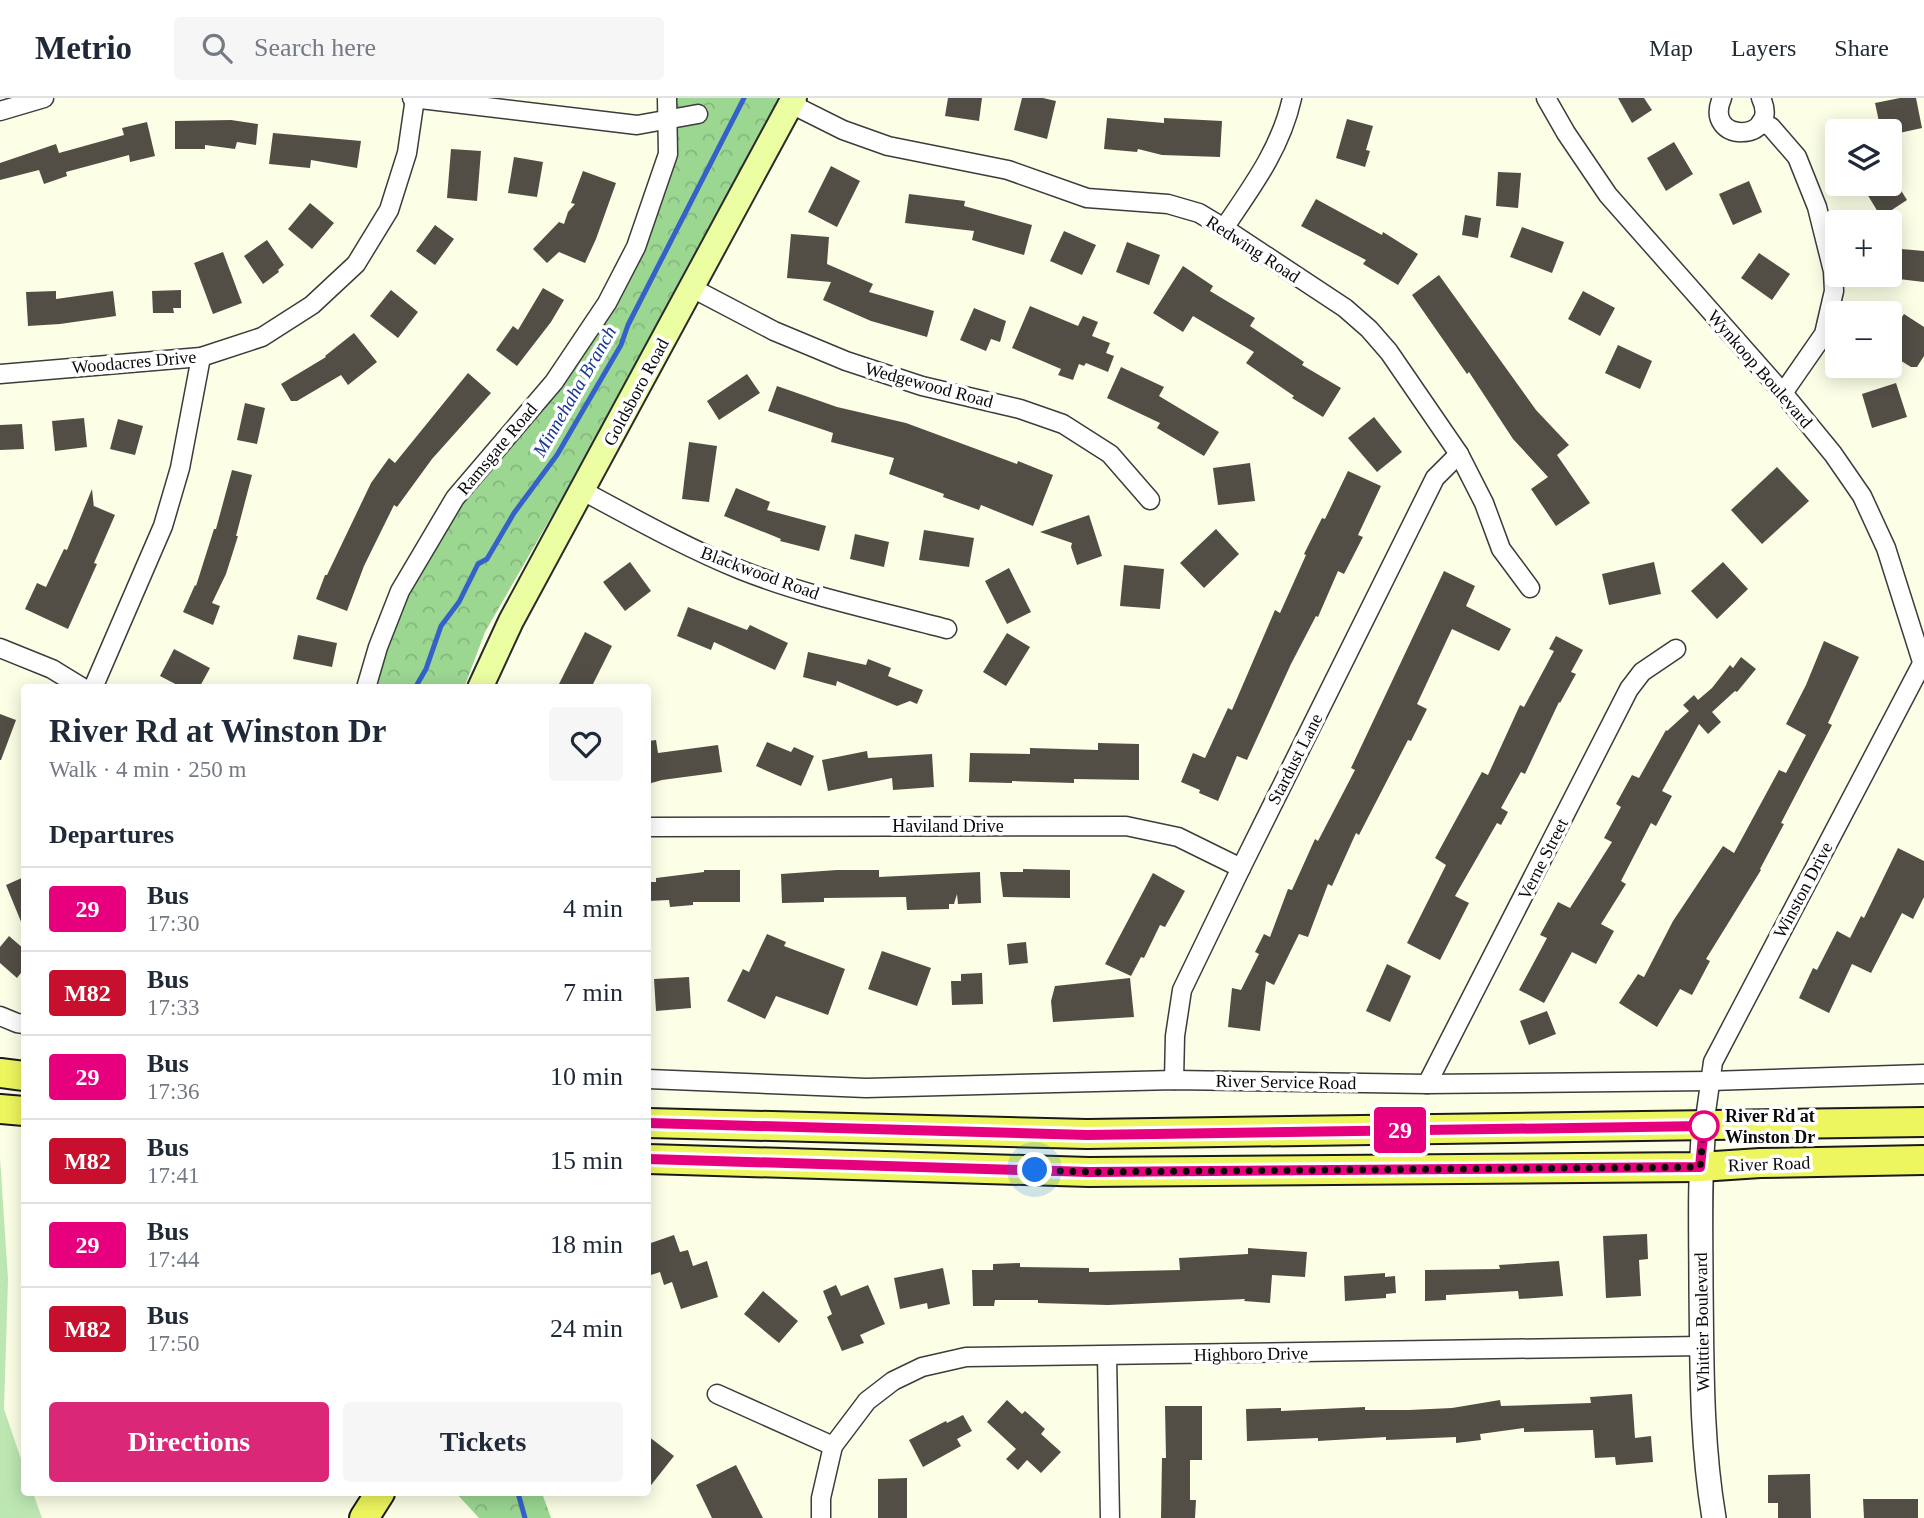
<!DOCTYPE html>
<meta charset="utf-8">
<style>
:root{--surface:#fff;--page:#f6f6f7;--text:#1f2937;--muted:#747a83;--line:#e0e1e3;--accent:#db2777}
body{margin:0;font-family:Georgia,serif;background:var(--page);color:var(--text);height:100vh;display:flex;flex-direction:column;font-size:26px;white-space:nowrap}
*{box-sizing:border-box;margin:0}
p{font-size:23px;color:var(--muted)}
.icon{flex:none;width:38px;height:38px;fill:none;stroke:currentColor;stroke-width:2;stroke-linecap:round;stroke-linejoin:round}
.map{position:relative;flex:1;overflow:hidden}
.panel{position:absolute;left:21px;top:586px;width:630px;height:812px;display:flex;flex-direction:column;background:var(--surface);border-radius:7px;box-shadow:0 4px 18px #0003}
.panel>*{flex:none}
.badge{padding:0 14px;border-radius:5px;font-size:24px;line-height:46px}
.fabs{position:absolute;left:1825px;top:21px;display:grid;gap:14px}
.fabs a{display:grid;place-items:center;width:77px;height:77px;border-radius:7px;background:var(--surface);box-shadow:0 4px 18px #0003;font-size:35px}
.you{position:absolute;width:35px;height:35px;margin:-18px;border:5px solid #fff;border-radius:50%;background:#1a73e8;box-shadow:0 0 0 10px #1a73e833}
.map>.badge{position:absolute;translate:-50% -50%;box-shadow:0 0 0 4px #fff}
h2{padding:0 28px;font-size:26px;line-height:63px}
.round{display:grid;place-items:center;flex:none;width:74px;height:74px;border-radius:7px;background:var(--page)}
.summary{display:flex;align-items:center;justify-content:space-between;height:119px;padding:0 28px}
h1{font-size:33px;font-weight:600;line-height:52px}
.button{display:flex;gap:14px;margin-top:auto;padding:14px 28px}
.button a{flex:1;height:80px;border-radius:7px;background:var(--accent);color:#fff;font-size:28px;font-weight:600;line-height:80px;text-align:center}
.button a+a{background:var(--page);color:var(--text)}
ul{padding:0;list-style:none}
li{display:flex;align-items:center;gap:21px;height:84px;padding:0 28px;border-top:2px solid var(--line)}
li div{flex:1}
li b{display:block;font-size:26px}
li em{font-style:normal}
li .badge{min-width:77px;font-weight:700;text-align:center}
header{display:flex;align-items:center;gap:42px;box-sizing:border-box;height:98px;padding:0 35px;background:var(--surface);border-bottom:2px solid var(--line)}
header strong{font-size:33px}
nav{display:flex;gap:38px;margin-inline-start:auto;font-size:24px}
.search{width:490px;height:63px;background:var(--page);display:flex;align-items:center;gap:18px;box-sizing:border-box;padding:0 24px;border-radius:7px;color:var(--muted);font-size:26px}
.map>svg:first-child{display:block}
.grass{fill:#bde7b2}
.forest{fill:url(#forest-crowns)}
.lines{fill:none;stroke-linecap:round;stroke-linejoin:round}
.stream{stroke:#3561ca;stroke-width:5}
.building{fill:#524e46}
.minor-casing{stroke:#3c3c3c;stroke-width:21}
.tertiary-casing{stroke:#3c3c3c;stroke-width:26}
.secondary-casing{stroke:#2b2b2b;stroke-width:28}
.primary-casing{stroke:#1a1a1a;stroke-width:32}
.minor{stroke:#fff;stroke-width:18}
.tertiary{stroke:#fff;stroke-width:23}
.secondary{stroke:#ecfea2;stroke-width:24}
.primary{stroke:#edf65e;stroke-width:28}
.line-casing{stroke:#fff;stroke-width:16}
.line{stroke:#e6007e;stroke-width:10}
.walk{stroke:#090909;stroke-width:7;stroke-dasharray:0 12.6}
.stop-dot{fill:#fff;stroke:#e6007e;stroke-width:3.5}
.labels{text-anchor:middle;stroke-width:7;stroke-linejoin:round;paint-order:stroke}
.street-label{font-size:18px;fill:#090909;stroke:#fff}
.stop-label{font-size:18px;font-weight:bold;fill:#090909;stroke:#fff;text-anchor:start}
.water-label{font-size:19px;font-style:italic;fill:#173897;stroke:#fff}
</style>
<header>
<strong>Metrio</strong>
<div class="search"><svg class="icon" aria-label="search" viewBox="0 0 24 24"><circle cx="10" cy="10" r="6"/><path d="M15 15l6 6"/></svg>Search here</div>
<nav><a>Map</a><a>Layers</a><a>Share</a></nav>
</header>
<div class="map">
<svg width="1924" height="1420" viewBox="0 0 1924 1420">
<defs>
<pattern id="forest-crowns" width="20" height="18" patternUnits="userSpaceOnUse" patternTransform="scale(1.75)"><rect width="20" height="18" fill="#9cd792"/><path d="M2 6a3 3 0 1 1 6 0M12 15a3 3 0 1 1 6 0" fill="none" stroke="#85b77d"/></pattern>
</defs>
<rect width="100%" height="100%" fill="#fcffe6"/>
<polygon class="grass" points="0,1059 8,1181 4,1311 24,1370 24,1395 33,1395 42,1420 0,1420"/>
<g class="forest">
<polygon points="667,0 792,0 485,534 464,590 366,590 378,549 455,400 607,205 664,73"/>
<polygon points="456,1395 542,1395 551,1420 479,1420"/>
</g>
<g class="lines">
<g class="stream">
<polyline points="415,590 426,571 441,528 459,504 478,466 487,461 514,415 557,357 621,247 628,227 744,0"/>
<polyline points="518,1395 525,1420"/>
</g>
</g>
<g class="building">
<polygon points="948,0 982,0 979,23 945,18"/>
<polygon points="1022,0 1043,0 1056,3 1047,41 1014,32"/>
<polygon points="1618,0 1644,0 1652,12 1632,25"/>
<polygon points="1900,0 1916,0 1922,30 1890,37 1890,33 1881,33 1875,5"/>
<polygon points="1107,20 1164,25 1164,20 1222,23 1220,59 1162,57 1138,51 1137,54 1104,51"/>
<polygon points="1347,21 1373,28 1366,52 1370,53 1365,69 1336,60"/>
<polygon points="231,22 258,26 256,47 237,44 235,51 205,47 205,51 175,51 175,23"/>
<polygon points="147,24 155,58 130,64 129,57 66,74 67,78 44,86 39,72 0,82 0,65 56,46 59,55 124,37 122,30"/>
<polygon points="273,35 361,43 357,70 311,62 310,70 269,66"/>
<polygon points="1674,44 1693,76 1666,93 1647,60"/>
<polygon points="451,51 481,53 477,103 447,100"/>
<polygon points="514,59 543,64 537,99 508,95"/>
<polygon points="831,68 860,83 837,129 808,114"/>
<polygon points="583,73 616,85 596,141 585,165 559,154 547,165 533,151 559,124 564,126 568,114 575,106 571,105"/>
<polygon points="1498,74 1521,75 1518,110 1496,108"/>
<polygon points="1749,83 1762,114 1733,127 1719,96"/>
<polygon points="1861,86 1897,86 1907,102 1881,119"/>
<polygon points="909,96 965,103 964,108 1032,127 1024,157 972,142 974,133 905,125"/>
<polygon points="1316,101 1382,137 1383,134 1418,156 1398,187 1363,166 1366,162 1301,128"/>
<polygon points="310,105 334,125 312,151 288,131"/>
<polygon points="1465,117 1481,120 1478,140 1462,137"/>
<polygon points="435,127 454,141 435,167 416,153"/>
<polygon points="1522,129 1564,144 1552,175 1510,159"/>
<polygon points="1064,133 1096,147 1082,177 1050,163"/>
<polygon points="791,136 829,139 827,166 873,186 869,194 934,213 927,239 871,223 823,202 831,184 787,180"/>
<polygon points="267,142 284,167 278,172 279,174 263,186 244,158"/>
<polygon points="1127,144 1160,157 1149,187 1116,174"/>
<polygon points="1890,150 1924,153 1924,184 1890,180"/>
<polygon points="223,154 242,205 213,216 194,165"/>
<polygon points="1759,155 1790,176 1772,202 1741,180"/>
<polygon points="1183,168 1213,188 1210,193 1255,220 1250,228 1304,264 1302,267 1341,290 1323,319 1292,300 1294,298 1246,265 1254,254 1193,218 1183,234 1153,215"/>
<polygon points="1439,177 1536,312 1569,347 1557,357 1590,405 1556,428 1531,391 1548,379 1513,341 1469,274 1467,276 1412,197"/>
<polygon points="543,190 564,202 551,224 517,268 496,252 513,228 518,232"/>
<polygon points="181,192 181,210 173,210 174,215 153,215 152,193"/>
<polygon points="391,192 418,214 398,240 370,218"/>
<polygon points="56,193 56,201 113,193 116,218 60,226 28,228 26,194"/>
<polygon points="1583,193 1615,210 1600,238 1568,221"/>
<polygon points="1030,208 1078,228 1083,218 1098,224 1092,238 1110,245 1106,255 1114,258 1108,274 1086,265 1084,268 1079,266 1073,282 1058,277 1061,271 1012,250"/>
<polygon points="974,210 1006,223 1000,244 991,241 986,253 960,242"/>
<polygon points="1904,216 1924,229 1924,258 1917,269 1911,269 1890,256 1890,237"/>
<polygon points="354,235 377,264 348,287 341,277 297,303 291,303 281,286 326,259 325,258"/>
<polygon points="1618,247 1652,263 1640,291 1605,275"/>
<polygon points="1121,269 1164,289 1159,298 1219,334 1204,358 1157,330 1160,325 1107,300"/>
<polygon points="468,275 491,295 432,361 397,409 394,407 364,468 347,513 316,501 325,477 327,477 371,385 389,360 395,365"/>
<polygon points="747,276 760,295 719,322 707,303"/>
<polygon points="1896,285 1907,319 1872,330 1862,296"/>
<polygon points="777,288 837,309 906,325 1017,366 1018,363 1053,377 1033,428 981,407 979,412 943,399 944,396 889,376 894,360 831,344 833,335 768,313"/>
<polygon points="245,305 265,310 257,346 237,342"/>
<polygon points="1374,319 1402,354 1377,374 1348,340"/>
<polygon points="84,320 87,349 55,353 52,323"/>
<polygon points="118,321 143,328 135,357 110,351"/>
<polygon points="22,326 24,351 0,352 0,327"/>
<polygon points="689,344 717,348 709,404 682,401"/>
<polygon points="1250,365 1255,403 1218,407 1213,370"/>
<polygon points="1777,369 1809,403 1762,446 1731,412"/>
<polygon points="232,372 252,377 236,438 238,438 226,476 212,505 220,508 213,527 183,514 195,487 196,488 214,431 216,431"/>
<polygon points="1348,373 1381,388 1358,437 1363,439 1344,476 1338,473 1318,519 1316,518 1291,566 1247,662 1237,658 1218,703 1199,695 1200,692 1181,684 1193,655 1205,660 1228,610 1232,612 1275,512 1280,515 1306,457 1304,456 1322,420 1325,421"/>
<polygon points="736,390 770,404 767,412 826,428 819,453 780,443 781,441 724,418"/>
<polygon points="92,391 94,410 94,408 115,417 94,465 97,466 68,531 25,511 37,485 46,489 64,451 67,452"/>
<polygon points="1089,417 1102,458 1077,467 1071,449 1072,445 1040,434"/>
<polygon points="1216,431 1239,456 1204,490 1180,465"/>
<polygon points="924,432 974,440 969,469 919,462"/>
<polygon points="855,436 889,444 884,469 850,461"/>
<polygon points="630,464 651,493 625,513 603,484"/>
<polygon points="1654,464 1661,496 1609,507 1602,476"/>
<polygon points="1723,464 1748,491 1717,521 1691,493"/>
<polygon points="1124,467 1164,471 1160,511 1120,508"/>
<polygon points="1009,470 1031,514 1007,526 985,483"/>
<polygon points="1444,473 1475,488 1466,508 1511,531 1499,553 1452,531 1417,606 1427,611 1411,643 1408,642 1359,737 1356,735 1332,788 1328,786 1308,839 1299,836 1274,887 1266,883 1260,933 1228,929 1232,890 1241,892 1259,856 1255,854 1264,836 1270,839 1288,791 1292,792 1315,741 1318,743 1355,672 1351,670"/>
<polygon points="688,509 747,532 750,527 788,545 775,572 714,544 711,552 677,538"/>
<polygon points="585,534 612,548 591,590 557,590"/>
<polygon points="1007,535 1030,549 1006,588 983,574"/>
<polygon points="298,537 337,545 332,569 293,561"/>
<polygon points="1556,538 1583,552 1571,574 1576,576 1560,605 1559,604 1525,676 1521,674 1501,710 1508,714 1501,727 1497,725 1455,798 1469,805 1440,862 1407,845 1446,767 1435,760 1482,674 1488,677 1520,607 1524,609 1554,553 1549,551"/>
<polygon points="1824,543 1859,559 1828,625 1832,627 1781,725 1784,726 1760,771 1761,772 1706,861 1710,863 1692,897 1680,891 1657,929 1619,905 1638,876 1644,879 1673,823 1723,748 1734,755 1779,672 1786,675 1806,637 1786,626 1806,587"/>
<polygon points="174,551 210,570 199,590 183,590 160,578"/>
<polygon points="808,554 866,567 868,561 891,570 888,578 923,592 917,606 910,603 897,608 837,583 836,588 803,579"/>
<polygon points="1741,559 1756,571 1737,594 1735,593 1712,614 1721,624 1708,636 1699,626 1662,693 1672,698 1656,728 1651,725 1621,783 1626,786 1601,826 1614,833 1596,866 1572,854 1544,905 1519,892 1547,840 1540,837 1558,804 1570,810 1612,744 1604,740 1621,709 1616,706 1632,677 1639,680 1666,632 1667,633 1689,613 1683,607 1694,597 1698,602 1712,590 1730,567 1733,570"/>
<polygon points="0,616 16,622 1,662 0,662"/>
<polygon points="656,642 658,655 718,647 722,674 662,682 648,686 648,643"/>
<polygon points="767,644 791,654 794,649 814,658 801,688 756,668"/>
<polygon points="1098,645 1139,646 1139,682 1074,681 1074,685 1012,683 1012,685 969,684 970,655 1030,656 1030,650 1098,652"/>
<polygon points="867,653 868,660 932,656 934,689 893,692 892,680 828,693 822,662"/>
<polygon points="1898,750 1924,763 1924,799 1913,821 1902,815 1871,875 1852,866 1829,915 1799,900 1813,870 1817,872 1837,833 1850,840 1861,818 1864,820"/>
<polygon points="1023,771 1070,772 1070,800 1003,799 1000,774 1023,774"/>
<polygon points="704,772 740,772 740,804 693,804 693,807 670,809 669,802 648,803 648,784 656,784 656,780 704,774"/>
<polygon points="837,772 879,772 879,779 980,774 981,805 958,806 957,796 954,806 949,806 949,811 907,812 906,799 824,800 824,804 782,805 781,776"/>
<polygon points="1153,775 1185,793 1165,829 1160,827 1144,860 1141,859 1131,878 1105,866"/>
<polygon points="24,779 24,831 6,787"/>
<polygon points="767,836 786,844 784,848 845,871 828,917 776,898 765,921 727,903 743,871 749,874"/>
<polygon points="9,838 24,851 24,871 17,880 0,865 0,849"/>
<polygon points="1026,844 1028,865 1009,867 1007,846"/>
<polygon points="882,853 931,870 917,908 868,891"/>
<polygon points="1387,866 1411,878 1390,924 1366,913"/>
<polygon points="982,875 983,906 952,907 951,883 961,883 961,876"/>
<polygon points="689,879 691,910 656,913 654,881"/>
<polygon points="1130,880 1134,919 1053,924 1051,903 1055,888"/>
<polygon points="1547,913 1556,936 1529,947 1520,923"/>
<polygon points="1647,1136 1648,1161 1639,1162 1641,1198 1606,1200 1603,1138"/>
<polygon points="674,1137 680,1154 688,1152 693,1168 707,1163 718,1199 681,1211 672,1184 664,1187 660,1174 648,1178 648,1146"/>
<polygon points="1248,1150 1307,1154 1305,1179 1272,1177 1270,1205 1244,1203 1245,1201 1108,1207 1038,1205 1038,1202 995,1202 994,1208 973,1208 972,1172 993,1172 993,1166 1020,1165 1020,1169 1089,1170 1089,1174 1180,1172 1179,1160 1248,1156"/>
<polygon points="1559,1163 1563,1198 1519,1201 1518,1193 1446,1197 1446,1202 1425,1203 1425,1172 1500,1171 1499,1167"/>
<polygon points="943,1170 950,1206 928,1211 927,1205 900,1211 894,1180"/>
<polygon points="1385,1175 1385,1179 1395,1178 1396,1195 1386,1196 1386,1200 1345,1203 1344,1178"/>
<polygon points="836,1187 841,1198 868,1187 885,1226 860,1237 864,1245 842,1253 827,1219 832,1216 823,1193"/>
<polygon points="763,1193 798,1223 779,1245 744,1216"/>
<polygon points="1632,1296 1635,1340 1651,1338 1653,1364 1616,1367 1615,1359 1595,1360 1593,1332 1524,1334 1524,1330 1480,1336 1481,1342 1456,1345 1456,1339 1386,1342 1386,1339 1318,1343 1318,1340 1247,1343 1246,1311 1281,1310 1281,1313 1365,1309 1365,1312 1409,1312 1452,1310 1500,1302 1501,1308 1591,1305 1590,1299"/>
<polygon points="1007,1302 1022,1316 1025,1313 1045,1331 1041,1336 1061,1354 1041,1375 1027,1362 1018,1372 1006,1361 1016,1351 987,1324"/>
<polygon points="1165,1308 1202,1308 1202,1362 1190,1362 1190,1402 1196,1402 1195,1420 1161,1420 1162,1360 1166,1360"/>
<polygon points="963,1317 972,1333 957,1341 961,1348 923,1369 909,1342 946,1323 947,1325"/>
<polygon points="648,1338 674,1358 648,1391"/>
<polygon points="736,1367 763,1420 712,1420 696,1387"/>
<polygon points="1810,1376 1811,1420 1778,1420 1778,1405 1768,1405 1768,1377"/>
<polygon points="907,1380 907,1420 878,1420 878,1381"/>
<polygon points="1863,1401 1918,1401 1918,1420 1864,1420"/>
</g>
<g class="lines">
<g class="minor-casing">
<g id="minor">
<polyline points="412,0 637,27 698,16"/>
<polyline points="1546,0 1566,35 1608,97 1783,295 1833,356 1862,398 1886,450 1924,570"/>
<path d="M1722,0C1702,46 1782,45 1761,0"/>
<polyline points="791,6 843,32 888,48 1008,72 1087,100 1168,106 1199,115 1224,130 1345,210 1369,231 1389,254 1459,356 1484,405 1501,451 1530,490"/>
<polyline points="0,13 44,0"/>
<polyline points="1761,24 1771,29 1797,59 1817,109 1833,173 1834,193 1824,236 1783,295"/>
<path d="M1224,130C1252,89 1281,50 1292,0"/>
<polyline points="692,190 774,233 846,263 922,288 1020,311 1063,326 1110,356 1150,402"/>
<polyline points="0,276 201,259 262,239 312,207 356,166 389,112 407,55 415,0"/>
<path d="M583,393C635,421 687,450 741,472C807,498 879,513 947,531"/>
<polyline points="0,550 52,571 83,590"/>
<polyline points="93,590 163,428 180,370 201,259"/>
<polyline points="366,590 378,549 400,493 455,400 554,284 607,205 636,149 668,56 667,0"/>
<polyline points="648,729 1126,728 1178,739 1241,770"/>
<polyline points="0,918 17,925 24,926"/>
<polyline points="648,981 866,990 1174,982 1427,986 1710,983 1924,976"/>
<polyline points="1174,982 1175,938 1182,892 1241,770 1435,380 1459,356"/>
<polyline points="1427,986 1629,591 1642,574 1676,551"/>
<polyline points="1704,1028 1713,964 1924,562"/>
<polyline points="1107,1258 1110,1420"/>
<polyline points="717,1296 833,1348"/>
<polyline points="821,1420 821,1400 833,1348 867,1303 893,1283 922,1269 966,1259 1701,1248"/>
</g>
</g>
<g class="tertiary-casing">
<path id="tertiary" d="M1704,1028C1699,1082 1701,1136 1701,1189C1702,1266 1701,1344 1714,1420"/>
</g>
<g class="secondary-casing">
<polyline id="secondary" points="480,590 511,523 794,0"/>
</g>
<g class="primary-casing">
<g id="primary">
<polyline points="0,975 24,978"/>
<polyline points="0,1011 24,1013"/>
<polyline points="648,1025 1087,1036 1924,1024"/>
<polyline points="648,1061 1089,1074 1700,1069 1760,1065 1924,1062"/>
<polyline points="364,1420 380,1395"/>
</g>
</g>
<use href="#minor" class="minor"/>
<use href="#tertiary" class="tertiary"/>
<use href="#secondary" class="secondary"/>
<use href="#primary" class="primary"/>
</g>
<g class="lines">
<g class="line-casing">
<polyline id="line" points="648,1025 1087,1037 1704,1028 1700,1069 1089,1074 648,1061"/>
</g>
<use href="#line" class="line"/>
<polyline class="walk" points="1035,1072 1089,1074 1700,1069 1704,1028"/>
</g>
<circle class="stop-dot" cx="1704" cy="1028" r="14"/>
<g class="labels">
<g class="street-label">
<text transform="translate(1253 151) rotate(33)" y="6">Redwing Road</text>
<text transform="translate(134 264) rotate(-5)" y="6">Woodacres Drive</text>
<text transform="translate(1760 271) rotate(49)" y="6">Wynkoop Boulevard</text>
<text transform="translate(929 287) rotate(15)" y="6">Wedgewood Road</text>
<text transform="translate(636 294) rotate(-62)" y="6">Goldsboro Road</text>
<text transform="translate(497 351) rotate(-50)" y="6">Ramsgate Road</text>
<text transform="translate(760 475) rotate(20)" y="6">Blackwood Road</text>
<text transform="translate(1295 661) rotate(-63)" y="6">Stardust Lane</text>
<text x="948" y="734">Haviland Drive</text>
<text transform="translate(1543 761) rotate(-63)" y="6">Verne Street</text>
<text transform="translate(1803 792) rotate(-62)" y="6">Winston Drive</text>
<text transform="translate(1286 984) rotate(1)" y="6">River Service Road</text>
<text transform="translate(1769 1066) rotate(-2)" y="6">River Road</text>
<text transform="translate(1702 1224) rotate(-91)" y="6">Whittier Boulevard</text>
<text transform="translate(1251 1256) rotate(-1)" y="6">Highboro Drive</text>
</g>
<g class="stop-label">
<text x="1725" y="1024">River Rd at<tspan x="1725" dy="21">Winston Dr</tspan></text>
</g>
<g class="water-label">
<text transform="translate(574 293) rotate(-60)" y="7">Minnehaha Branch</text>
</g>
</g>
</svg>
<div class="fabs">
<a><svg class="icon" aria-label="layers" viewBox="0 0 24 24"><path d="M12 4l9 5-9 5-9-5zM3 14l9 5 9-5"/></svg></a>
<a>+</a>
<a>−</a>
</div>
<div class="you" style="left:1035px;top:1072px"></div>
<b class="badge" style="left:1400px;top:1032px;background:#e6007e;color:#fff">29</b>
<section class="panel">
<div class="summary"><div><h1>River Rd at Winston Dr</h1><p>Walk · 4 min · 250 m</p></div><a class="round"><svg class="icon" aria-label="heart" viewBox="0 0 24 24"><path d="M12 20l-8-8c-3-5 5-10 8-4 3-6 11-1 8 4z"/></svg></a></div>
<h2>Departures</h2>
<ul>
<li><span class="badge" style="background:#e6007e;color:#fff">29</span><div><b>Bus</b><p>17:30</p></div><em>4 min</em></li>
<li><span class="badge" style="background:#c8102e;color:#fff">M82</span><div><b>Bus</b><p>17:33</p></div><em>7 min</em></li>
<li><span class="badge" style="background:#e6007e;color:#fff">29</span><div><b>Bus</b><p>17:36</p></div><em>10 min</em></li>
<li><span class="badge" style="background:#c8102e;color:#fff">M82</span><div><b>Bus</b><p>17:41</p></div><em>15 min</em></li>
<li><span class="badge" style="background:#e6007e;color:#fff">29</span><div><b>Bus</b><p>17:44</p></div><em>18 min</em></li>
<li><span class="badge" style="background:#c8102e;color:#fff">M82</span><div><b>Bus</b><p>17:50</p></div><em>24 min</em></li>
</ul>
<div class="button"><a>Directions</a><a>Tickets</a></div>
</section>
</div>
